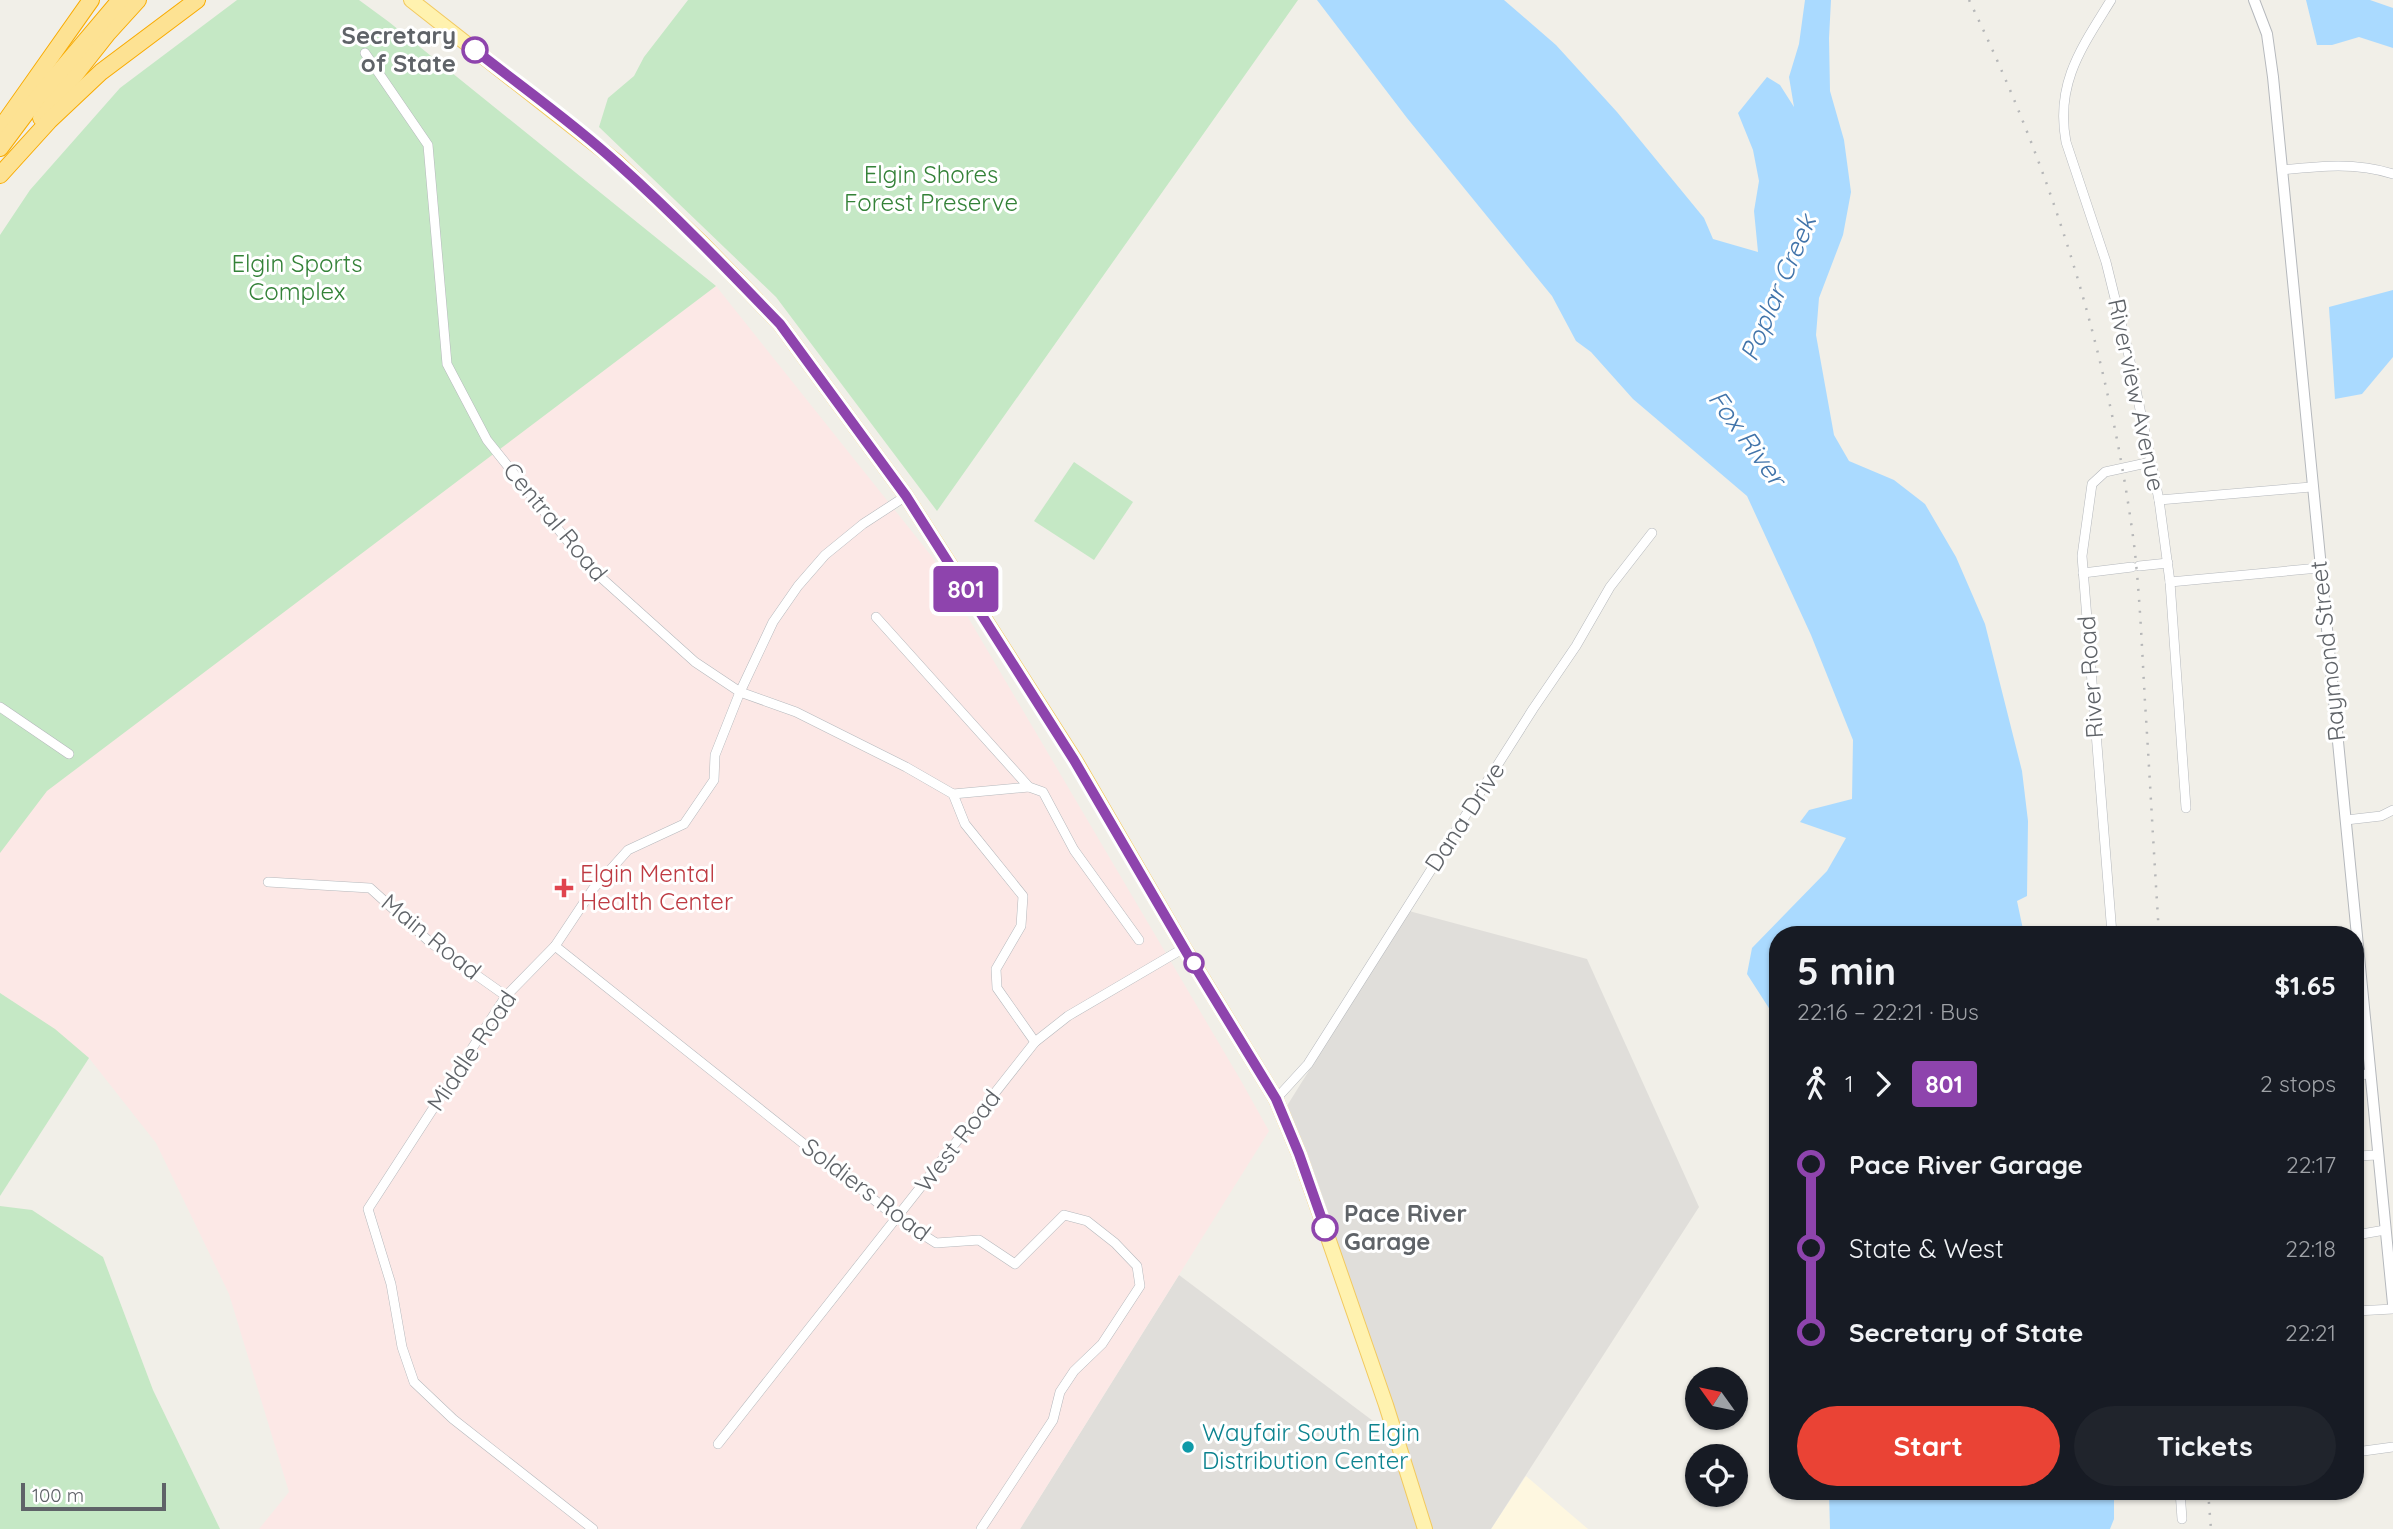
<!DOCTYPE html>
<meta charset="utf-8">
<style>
:root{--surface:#171b24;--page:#20242c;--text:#f1f3f6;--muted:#9ea1a6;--accent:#ea4335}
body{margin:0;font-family:Quicksand,sans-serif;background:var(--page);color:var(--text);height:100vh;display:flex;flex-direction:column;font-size:26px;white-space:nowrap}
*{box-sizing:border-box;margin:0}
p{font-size:23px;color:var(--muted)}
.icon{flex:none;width:38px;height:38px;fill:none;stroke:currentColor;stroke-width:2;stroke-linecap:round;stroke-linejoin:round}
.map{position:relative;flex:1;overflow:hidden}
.details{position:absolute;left:1769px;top:926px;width:595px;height:574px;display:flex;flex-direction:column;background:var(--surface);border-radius:28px;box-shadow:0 2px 5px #0004}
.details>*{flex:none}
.badge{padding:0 14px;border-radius:5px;font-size:24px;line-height:46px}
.needle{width:46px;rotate:303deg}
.buttons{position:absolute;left:1685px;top:1367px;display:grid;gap:14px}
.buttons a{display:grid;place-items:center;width:63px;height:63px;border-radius:50%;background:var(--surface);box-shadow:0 2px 5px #0004;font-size:35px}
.scale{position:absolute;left:21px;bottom:18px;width:145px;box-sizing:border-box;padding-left:7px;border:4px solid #5f6368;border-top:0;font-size:19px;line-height:24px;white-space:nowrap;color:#5f6368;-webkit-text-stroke:5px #fff;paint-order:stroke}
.map>.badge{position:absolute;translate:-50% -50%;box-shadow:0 0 0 4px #fff}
.legs{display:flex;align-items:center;gap:10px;height:77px;padding:0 28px;font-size:23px}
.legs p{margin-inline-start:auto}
.overview{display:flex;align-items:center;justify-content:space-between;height:119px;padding:0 28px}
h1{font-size:38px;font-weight:700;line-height:52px}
.action{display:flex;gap:14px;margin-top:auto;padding:14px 28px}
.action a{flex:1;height:80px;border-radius:42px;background:var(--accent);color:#fff;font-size:28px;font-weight:700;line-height:80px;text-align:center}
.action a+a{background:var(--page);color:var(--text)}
ul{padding:0 28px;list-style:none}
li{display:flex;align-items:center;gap:24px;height:84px;font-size:26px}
li i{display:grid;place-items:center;width:10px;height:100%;margin:0 9px;background:currentColor}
li i::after{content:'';width:18px;height:18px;margin:-9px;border:5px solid;border-radius:50%;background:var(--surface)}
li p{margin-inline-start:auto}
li:first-child i{background:linear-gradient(#0000 50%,currentColor 0)}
li:last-child i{background:linear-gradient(currentColor 50%,#0000 0)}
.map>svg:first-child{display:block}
.commercial{fill:#fef7e0}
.industrial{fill:#e0deda}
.medical{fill:#fce8e6}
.green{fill:#c5e8c5}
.water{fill:#aadaff}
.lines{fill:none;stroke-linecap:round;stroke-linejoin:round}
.minor-casing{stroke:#b5b8bc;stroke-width:10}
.tertiary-casing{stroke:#b5b8bc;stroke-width:12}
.primary-casing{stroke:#f2c960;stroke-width:16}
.motorway-casing{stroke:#f9ab00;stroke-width:18}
.minor{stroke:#fff;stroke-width:9}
.tertiary{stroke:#fff;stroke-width:10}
.primary{stroke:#fff2af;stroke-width:14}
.motorway{stroke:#fde293;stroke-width:16}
.rail{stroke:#b6b7b8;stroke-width:2.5;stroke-dasharray:2 9;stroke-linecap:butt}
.line-1-casing{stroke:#fff;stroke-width:16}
.line-1{stroke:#8e44ad;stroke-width:10}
.stop-1-dot{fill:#fff;stroke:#8e44ad;stroke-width:3.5}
.health-dot{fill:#e0444e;stroke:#fff;stroke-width:2.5}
.culture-dot{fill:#0f9aa8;stroke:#fff;stroke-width:2.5}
.labels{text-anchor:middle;stroke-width:6;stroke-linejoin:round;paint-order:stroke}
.stop-label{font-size:24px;font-weight:bold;fill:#5f6368;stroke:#fff;text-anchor:end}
.park-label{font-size:24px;fill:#348238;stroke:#fff}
.street-label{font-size:24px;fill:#5f6368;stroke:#fff}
.health-label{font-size:24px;fill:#be3a42;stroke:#fff;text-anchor:start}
.culture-label{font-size:24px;fill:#0d838f;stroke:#fff;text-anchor:start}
.water-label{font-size:26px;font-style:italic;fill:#4174aa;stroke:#fff}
</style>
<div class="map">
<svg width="2393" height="1529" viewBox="0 0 2393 1529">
<rect width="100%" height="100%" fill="#f1efe8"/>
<polygon class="commercial" points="1526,1476 1588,1529 1491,1529"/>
<g class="industrial">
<polygon points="1409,911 1587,959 1699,1207 1491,1529 1427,1529 1285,1109"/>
<polygon points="1179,1275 1389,1433 1422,1529 1020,1529"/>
</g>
<polygon class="medical" points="716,286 933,558 1240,1079 1269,1131 1020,1529 259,1529 289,1492 229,1294 156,1143 89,1058 54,1029 0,993 0,850 69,754"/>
<g class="green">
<polygon points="237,0 359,0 389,22 716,286 47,791 0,853 0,235 30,190 120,88"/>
<polygon points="688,0 1298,0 937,511 776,297 599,127 608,98 634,76 644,57"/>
<polygon points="1074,462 1133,502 1094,560 1034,521"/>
<polygon points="0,993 55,1029 89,1058 0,1196"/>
<polygon points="0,1206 32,1210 103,1257 153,1390 220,1529 0,1529"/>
</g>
<g class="water">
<polygon points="1317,0 1504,0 1556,45 1617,112 1704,218 1713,239 1758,252 1754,211 1759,181 1753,150 1738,113 1767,77 1780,85 1794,107 1789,77 1799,44 1805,0 1831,0 1829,38 1830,91 1844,140 1851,192 1843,235 1819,298 1816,335 1834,435 1849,461 1894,480 1925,504 1956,557 1985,624 2022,771 2028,821 2027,896 2017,901 2024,934 1778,934 1778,1099 1776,1086 1774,1016 1747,974 1752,948 1827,871 1846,838 1800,822 1809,810 1852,799 1853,740 1811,635 1747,496 1633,399 1591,352 1576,341 1552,296 1407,118"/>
<polygon points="2306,0 2370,0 2393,8 2393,48 2359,37 2332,45 2317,45"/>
<polygon points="2393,290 2393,357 2362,394 2335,399 2329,307"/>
<polygon points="1829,1491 2114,1491 2114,1519 2110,1529 1830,1529"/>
</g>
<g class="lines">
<g class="minor-casing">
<g id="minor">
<path d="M2111,0C2082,47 2055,83 2066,142L2106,262L2127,347L2159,500L2170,582L2186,808"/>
<polyline points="365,53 428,145 447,364 487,440 586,564 695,662 740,692 796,712 906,767 953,794 1029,787"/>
<path d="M2282,170C2320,166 2356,162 2393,174"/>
<polyline points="2159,500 2311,487"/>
<polyline points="2139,566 2168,563"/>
<polyline points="2083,573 2132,567"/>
<polyline points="2170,582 2319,568"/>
<polyline points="876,617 1029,787 1043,792 1074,850 1139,940"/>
<polyline points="0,707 69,754"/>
<polyline points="953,794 965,824 1023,896 1021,926 996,969 997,988 1035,1042"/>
<polyline points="2346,820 2381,816 2393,810"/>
<polyline points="268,882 370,888 431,943 506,996"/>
<polyline points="2112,934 2082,556 2092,484 2105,472 2151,462"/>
<polyline points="555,946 897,1218 936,1243 979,1240 1015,1264 1064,1215 1087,1221 1115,1243 1137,1266 1140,1286 1102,1344 1074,1371 1060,1392 1053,1420 981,1529"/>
<polyline points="2356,1075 2370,1074"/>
<polyline points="1276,1099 1308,1064 1533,709 1576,646 1610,587 1652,533"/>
<polyline points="2356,1156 2378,1155"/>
<polyline points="2356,1235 2385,1230"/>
<polyline points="2356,1311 2393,1309"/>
<polyline points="718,1444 1035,1042 1068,1016 1184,948"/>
<polyline points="2356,1452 2393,1447"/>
<polyline points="2180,1491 2182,1519"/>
<polyline points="593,1529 453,1419 414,1382 402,1347 391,1284 368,1209 506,996 555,946 593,889 628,850 684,824 714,780 715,755 740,692 773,622 798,586 825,555 863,524 906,496"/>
</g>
</g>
<g class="tertiary-casing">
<polyline id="tertiary" points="2254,0 2267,34 2273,77 2393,1304"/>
</g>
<g class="primary-casing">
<polyline id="primary" points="411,0 616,161 702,243 780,324 906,496 1075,760 1184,948 1276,1099 1299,1154 1386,1405 1425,1529"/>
</g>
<g class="motorway-casing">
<g id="motorway">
<polyline points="41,118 108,33 138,0"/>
<polyline points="0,129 91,0"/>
<polyline points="0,148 38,97 120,0"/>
<polyline points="0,175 49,121 101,72 197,0"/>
</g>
</g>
<use href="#minor" class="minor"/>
<use href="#tertiary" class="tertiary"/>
<use href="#primary" class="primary"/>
<use href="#motorway" class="motorway"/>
<g class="rail">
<path d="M1969,0C2053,172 2109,354 2134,544C2140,596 2142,650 2145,702C2150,780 2154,857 2159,934"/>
<polyline points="2208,1491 2211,1529"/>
</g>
</g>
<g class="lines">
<g class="line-1-casing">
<path id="line-1" d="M475,50C522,87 572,122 617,163C674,214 727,269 780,324L906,496L1074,760L1188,955L1276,1099L1299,1154L1325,1228"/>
</g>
<use href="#line-1" class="line-1"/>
</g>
<g class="stop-1-dot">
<circle cx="475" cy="50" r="12"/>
<circle cx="1194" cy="963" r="9"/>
<circle cx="1325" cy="1228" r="12"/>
</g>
<path class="health-dot" d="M560.5 877.5h7v7h7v7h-7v7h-7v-7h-7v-7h7z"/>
<circle class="culture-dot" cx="1188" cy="1447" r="7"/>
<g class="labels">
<g class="stop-label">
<text x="456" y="44">Secretary<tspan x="456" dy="28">of State</tspan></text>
<text x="1344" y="1222" text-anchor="start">Pace River<tspan x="1344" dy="28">Garage</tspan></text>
</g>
<g class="park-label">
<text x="931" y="183">Elgin Shores<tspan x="931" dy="28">Forest Preserve</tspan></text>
<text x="297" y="272">Elgin Sports<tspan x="297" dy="28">Complex</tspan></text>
</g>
<g class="street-label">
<text transform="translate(2136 395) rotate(78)" y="8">Riverview Avenue</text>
<text transform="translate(555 522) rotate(50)" y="8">Central Road</text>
<text transform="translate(2328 651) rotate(-96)" y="8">Raymond Street</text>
<text transform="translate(2091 677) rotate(-94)" y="8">River Road</text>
<text transform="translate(1465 817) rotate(-57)" y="8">Dana Drive</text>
<text transform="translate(431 937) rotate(39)" y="8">Main Road</text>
<text transform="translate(472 1051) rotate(-56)" y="8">Middle Road</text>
<text transform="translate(958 1141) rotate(-52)" y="8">West Road</text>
<text transform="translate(866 1190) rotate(37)" y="8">Soldiers Road</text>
</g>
<g class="health-label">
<text x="580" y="882">Elgin Mental<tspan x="580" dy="28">Health Center</tspan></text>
</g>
<g class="culture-label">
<text x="1202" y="1441">Wayfair South Elgin<tspan x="1202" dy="28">Distribution Center</tspan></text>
</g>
<g class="water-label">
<text transform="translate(1778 288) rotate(-67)" y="9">Poplar Creek</text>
<text transform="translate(1747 438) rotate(54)" y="9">Fox River</text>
</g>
</g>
</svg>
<div class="buttons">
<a><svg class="needle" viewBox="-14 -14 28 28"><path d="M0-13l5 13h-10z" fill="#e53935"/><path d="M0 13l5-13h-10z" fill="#9ea1a6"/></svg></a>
<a><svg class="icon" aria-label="locate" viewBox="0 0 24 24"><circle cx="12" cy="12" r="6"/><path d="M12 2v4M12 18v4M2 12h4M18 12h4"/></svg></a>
</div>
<div class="scale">100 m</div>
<b class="badge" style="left:966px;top:589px;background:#8e44ad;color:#fff">801</b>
<section class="details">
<div class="overview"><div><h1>5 min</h1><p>22:16 – 22:21 · Bus</p></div><b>$1.65</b></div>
<div class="legs"><svg class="icon" aria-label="walk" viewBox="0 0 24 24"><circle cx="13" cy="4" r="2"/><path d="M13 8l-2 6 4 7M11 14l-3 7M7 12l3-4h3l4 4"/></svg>1<svg class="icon" aria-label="forward" viewBox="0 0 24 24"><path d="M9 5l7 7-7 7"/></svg><b class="badge" style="background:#8e44ad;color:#fff">801</b><p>2 stops</p></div>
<ul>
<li><i style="color:#8e44ad"></i><b>Pace River Garage</b><p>22:17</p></li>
<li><i style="color:#8e44ad"></i><span>State &amp; West</span><p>22:18</p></li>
<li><i style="color:#8e44ad"></i><b>Secretary of State</b><p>22:21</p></li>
</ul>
<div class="action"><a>Start</a><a>Tickets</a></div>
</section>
</div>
